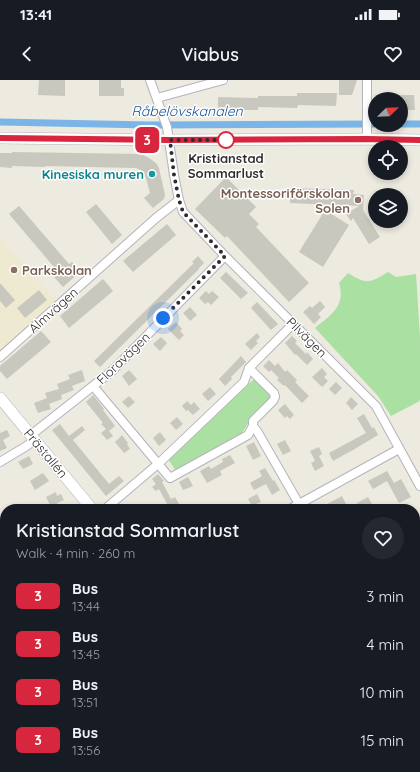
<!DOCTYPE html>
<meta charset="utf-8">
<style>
:root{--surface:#171b24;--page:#242831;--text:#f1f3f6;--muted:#9ea1a6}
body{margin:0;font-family:Quicksand,sans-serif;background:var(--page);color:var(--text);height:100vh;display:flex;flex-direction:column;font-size:15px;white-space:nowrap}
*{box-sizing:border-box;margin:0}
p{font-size:13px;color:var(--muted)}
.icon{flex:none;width:22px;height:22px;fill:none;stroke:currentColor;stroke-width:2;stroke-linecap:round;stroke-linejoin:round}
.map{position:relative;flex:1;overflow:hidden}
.details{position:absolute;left:0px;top:424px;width:420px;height:268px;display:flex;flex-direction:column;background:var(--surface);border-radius:16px 16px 0 0;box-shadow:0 2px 6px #0003}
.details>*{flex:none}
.badge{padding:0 8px;border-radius:6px;font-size:14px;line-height:26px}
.needle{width:26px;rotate:67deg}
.tools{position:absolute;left:368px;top:12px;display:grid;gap:8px}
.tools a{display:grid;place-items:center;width:40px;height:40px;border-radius:50%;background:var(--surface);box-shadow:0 2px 6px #0003;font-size:20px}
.you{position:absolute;width:20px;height:20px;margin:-10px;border:3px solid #fff;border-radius:50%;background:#1a73e8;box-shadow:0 0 0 6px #1a73e833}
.map>.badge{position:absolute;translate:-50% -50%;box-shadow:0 0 0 2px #fff}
.round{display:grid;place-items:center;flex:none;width:42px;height:42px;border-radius:21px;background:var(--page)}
.headline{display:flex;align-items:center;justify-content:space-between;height:68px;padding:0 16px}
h1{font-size:19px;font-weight:600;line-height:30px}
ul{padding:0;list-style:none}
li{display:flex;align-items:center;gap:12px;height:48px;padding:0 16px}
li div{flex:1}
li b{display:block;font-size:15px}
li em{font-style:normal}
li .badge{min-width:44px;font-weight:700;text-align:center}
.status{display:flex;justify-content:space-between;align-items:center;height:28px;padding:0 20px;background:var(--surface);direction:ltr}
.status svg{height:11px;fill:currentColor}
header{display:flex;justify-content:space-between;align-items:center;height:52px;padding:0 16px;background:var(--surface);font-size:18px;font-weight:600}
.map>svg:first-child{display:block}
.education{fill:#edead1}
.green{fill:#aae0a1}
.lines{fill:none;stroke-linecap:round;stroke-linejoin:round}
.canal{stroke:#7bb5e7;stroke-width:7}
.building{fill:#c9c8be}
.street-casing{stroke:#b4b3bf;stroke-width:10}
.secondary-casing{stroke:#b4b3bf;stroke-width:12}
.street{stroke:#fff;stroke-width:8}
.secondary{stroke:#fff;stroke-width:11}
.line-casing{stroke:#fff;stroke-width:9}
.line{stroke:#d7263d;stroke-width:6}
.walk{stroke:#2d2d2d;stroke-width:4;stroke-dasharray:0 7.2}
.stop-dot{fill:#fff;stroke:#d7263d;stroke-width:2}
.culture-dot{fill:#0f9aa8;stroke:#fff;stroke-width:1.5}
.education-dot{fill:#8d6e63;stroke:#fff;stroke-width:1.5}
.labels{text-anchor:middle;stroke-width:3;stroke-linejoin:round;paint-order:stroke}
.stop-label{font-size:13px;font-weight:bold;fill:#2d2d2d;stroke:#fff}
.culture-label{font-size:13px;font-weight:bold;fill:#0d838f;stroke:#fff;text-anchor:end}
.education-label{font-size:13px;font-weight:bold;fill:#785e54;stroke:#fff;text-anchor:end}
.street-label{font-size:13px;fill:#2d2d2d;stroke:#fff}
.water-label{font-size:14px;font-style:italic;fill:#175197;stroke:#fff}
</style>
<div class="status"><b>13:41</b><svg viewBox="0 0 49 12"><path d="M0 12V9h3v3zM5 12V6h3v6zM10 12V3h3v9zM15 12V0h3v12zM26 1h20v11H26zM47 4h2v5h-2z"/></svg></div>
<header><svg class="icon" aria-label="back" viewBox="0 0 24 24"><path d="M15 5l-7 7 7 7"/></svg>Viabus<svg class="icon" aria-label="heart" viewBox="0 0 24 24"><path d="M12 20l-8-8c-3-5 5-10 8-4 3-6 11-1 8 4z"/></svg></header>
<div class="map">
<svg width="420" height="692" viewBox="0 0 420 692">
<rect width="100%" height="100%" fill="#edeae0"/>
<polygon class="education" points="0,157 57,222 0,273"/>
<g class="green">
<path d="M388,192L396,197L416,194L420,258V320L418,322L391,336L378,316L315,248C331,235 346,226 339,203L348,193C367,205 370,203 388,192Z"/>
<polygon points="253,300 256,300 271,314 272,318 251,339 240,356 176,391 168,379"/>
<polygon points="420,540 420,692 325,692 321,687 415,687 415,543"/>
</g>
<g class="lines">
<g class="canal">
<polyline points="0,42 150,45 375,44"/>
<polyline points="401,44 420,44"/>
</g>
</g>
<g class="building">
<polygon points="39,0 65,0 65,16 38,15"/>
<polygon points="99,0 121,0 121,8 124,8 124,16 99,16"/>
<polygon points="339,0 357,0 352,15 339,15"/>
<polygon points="297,13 337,13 336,26 298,25 297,28 258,27 258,30 218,30 218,17 258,18 258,16 297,16"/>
<polygon points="401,15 414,15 415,30 401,30"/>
<polygon points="12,72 141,74 149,78 156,83 159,88 165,115 164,119 153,128 144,118 150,113 146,98 142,91 136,88 45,86 45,87 12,86 12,88 0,87 0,73 12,73"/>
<polygon points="226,97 256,127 249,134 259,144 256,147 309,203 289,222 227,156 225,158 195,129"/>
<polygon points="290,108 354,110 353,114 364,115 363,130 380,157 369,164 353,138 351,141 346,134 359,126 290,123"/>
<polygon points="96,124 122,155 112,164 86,132"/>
<polygon points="19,126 69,184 72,182 80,192 63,207 54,197 59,193 9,134"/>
<polygon points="325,130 349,145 323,187 299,172"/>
<polygon points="167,144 176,155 133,192 123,181"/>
<polygon points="198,176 204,183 199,188 199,189 100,287 94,281 194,183 192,182"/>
<polygon points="226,192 248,213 241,219 220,198"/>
<polygon points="103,199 113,211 69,248 60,236"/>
<polygon points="0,203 15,220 6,228 0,221"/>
<polygon points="39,210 47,220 25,238 17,228"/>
<polygon points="206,211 209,214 212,211 219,217 211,225 208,222 205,224 199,218"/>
<polygon points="320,221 325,227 318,234 321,237 314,244 303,232 310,226 312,228"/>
<polygon points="257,222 278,244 271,250 251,228"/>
<polygon points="190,227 197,235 190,241 183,233"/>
<polygon points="176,242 182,249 180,251 184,255 179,260 168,249"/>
<polygon points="41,251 51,262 7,299 0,291 0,286"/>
<polygon points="257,253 260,257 256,261 258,263 251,270 245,264"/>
<polygon points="292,256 297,261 295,263 306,274 307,272 313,279 307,285 296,274 295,275 285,263"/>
<polygon points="161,257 167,263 160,271 153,264"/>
<polygon points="241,276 246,282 231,297 232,299 225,306 219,299"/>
<polygon points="269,280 275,286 278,283 285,292 287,290 297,300 295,302 309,316 302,323 285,305 284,306 277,300 279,298 271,290 269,292 263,286"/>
<polygon points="322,288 327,294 324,297 328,301 322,307 312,297"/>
<polygon points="82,290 85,301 72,306 74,310 61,315 62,319 49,324 51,329 38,333 34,323 47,318 45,313 59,309 57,304 70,299 68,295"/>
<polygon points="129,290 137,299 129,306 122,296"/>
<polygon points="336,302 342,308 335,315 329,309"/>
<polygon points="210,307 216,314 208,321 202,314"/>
<polygon points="93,315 104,329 103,330 115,346 109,351 113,356 107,360 101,353 106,349 101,344 103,343 86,322"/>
<polygon points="129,316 135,322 128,328 122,322"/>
<polygon points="351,317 358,324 352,330 346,323"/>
<polygon points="187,321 191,325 194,322 200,329 193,335 188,330 186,331 182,326"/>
<polygon points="285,324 294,335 290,339 287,336 285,338 278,330"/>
<polygon points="364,334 372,348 374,347 378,355 353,370 333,381 329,373 366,353 357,338"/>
<polygon points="177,337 183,344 176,350 170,343"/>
<polygon points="60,344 69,356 82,346 85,350 73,360 109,404 119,396 124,401 106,416 52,350"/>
<polygon points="7,350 10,356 3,360 7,368 0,371 0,353"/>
<polygon points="160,352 166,360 159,366 153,358"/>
<polygon points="122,355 128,363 127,364 130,369 124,373 115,362"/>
<polygon points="285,360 291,371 283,375 277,364"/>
<polygon points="254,362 261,376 253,380 246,366"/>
<polygon points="319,367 322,374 319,376 324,386 315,391 311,383 315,381 310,371"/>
<polygon points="230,375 235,383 220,391 222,395 207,403 200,391 209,386 211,389 223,382 222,379"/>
<polygon points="29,376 33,384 23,389 18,382"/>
<polygon points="265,388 273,401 274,400 280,410 272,415 266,404 254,410 250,403 262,396 259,391"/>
<polygon points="387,391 394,403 401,399 411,417 399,423 387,401 373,409 368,401"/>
<polygon points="43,393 49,401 35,410 30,401"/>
<polygon points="158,394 164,401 162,402 171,419 175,417 182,429 170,429 159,409 156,411 152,407 156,404 152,399"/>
<polygon points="188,397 193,406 183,410 179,402"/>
<polygon points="56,412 57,416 61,414 64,420 57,423 60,429 52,429 46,417"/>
<polygon points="257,414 261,422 252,426 248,419"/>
<polygon points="342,416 346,424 337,429 318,429"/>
<polygon points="368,417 375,429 360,429 357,423"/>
</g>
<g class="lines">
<g class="street-casing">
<g id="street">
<polyline points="150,0 167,47 174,95 179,120 183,132 225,176 376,326 420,406"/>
<polyline points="367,0 367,59"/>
<polyline points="157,18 223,0"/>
<polyline points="0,277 156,138 179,120"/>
<polyline points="93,306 170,398 248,355 253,346 253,341 273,321 275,317 274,313 249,288"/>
<polyline points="253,346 257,351 299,424"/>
<polyline points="31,355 112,291 225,176"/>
<polyline points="0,382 25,367 35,360"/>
<polyline points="105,429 158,384 244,302 249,288 293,244"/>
<polyline points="290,429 399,369"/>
<polyline points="415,479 420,476"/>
<polyline points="0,494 5,490"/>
<polyline points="0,612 5,614"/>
<polyline points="23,692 24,687"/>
<polyline points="76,692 83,687"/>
</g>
</g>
<g class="secondary-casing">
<g id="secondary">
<polyline points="0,58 170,60 367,59 420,60"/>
<polyline points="0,318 92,429"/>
<polyline points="299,687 302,692"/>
</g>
</g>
<use href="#street" class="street"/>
<use href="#secondary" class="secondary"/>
</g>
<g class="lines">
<g class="line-casing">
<polyline id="line" points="0,58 170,60 367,59 420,60"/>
</g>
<use href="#line" class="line"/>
<polyline class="walk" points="163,238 225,176 183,132 179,120 174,95 170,60 226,60"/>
</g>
<circle class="stop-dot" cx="226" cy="60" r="8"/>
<circle class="culture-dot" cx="152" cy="94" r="4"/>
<g class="education-dot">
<circle cx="358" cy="120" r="4"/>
<circle cx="14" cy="190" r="4"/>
</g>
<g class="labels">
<g class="stop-label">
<text x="226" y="83">Kristianstad<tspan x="226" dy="15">Sommarlust</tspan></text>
</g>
<g class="culture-label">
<text x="144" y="99">Kinesiska muren</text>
</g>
<g class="education-label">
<text x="350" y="118">Montessoriförskolan<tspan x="350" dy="15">Solen</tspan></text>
<text x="22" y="195" text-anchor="start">Parkskolan</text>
</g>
<g class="street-label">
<text transform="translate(53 230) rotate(-42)" y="5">Almvägen</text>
<text transform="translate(307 257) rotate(45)" y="5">Pilvägen</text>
<text transform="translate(123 278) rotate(-44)" y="5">Floravägen</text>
<text transform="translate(46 373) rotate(50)" y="5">Prästallén</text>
</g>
<g class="water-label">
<text x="187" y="36">Råbelövskanalen</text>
</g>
</g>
</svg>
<div class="tools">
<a><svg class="needle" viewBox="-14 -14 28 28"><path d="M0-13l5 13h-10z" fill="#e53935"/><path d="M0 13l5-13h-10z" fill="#9ea1a6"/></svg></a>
<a><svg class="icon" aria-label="locate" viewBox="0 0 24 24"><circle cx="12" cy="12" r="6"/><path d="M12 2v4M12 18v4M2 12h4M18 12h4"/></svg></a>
<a><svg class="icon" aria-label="layers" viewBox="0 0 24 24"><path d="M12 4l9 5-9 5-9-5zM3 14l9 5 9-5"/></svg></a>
</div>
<div class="you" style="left:163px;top:238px"></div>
<b class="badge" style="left:147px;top:60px;background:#d7263d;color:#fff">3</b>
<section class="details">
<div class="headline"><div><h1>Kristianstad Sommarlust</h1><p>Walk · 4 min · 260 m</p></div><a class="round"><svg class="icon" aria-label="heart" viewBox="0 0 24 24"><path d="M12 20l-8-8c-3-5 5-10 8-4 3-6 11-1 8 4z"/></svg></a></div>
<ul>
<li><span class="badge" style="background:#d7263d;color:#fff">3</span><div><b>Bus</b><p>13:44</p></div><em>3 min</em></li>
<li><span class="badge" style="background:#d7263d;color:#fff">3</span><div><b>Bus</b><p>13:45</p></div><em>4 min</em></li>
<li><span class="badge" style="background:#d7263d;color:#fff">3</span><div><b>Bus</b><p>13:51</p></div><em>10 min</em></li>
<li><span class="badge" style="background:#d7263d;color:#fff">3</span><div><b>Bus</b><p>13:56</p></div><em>15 min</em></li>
</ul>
</section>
</div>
